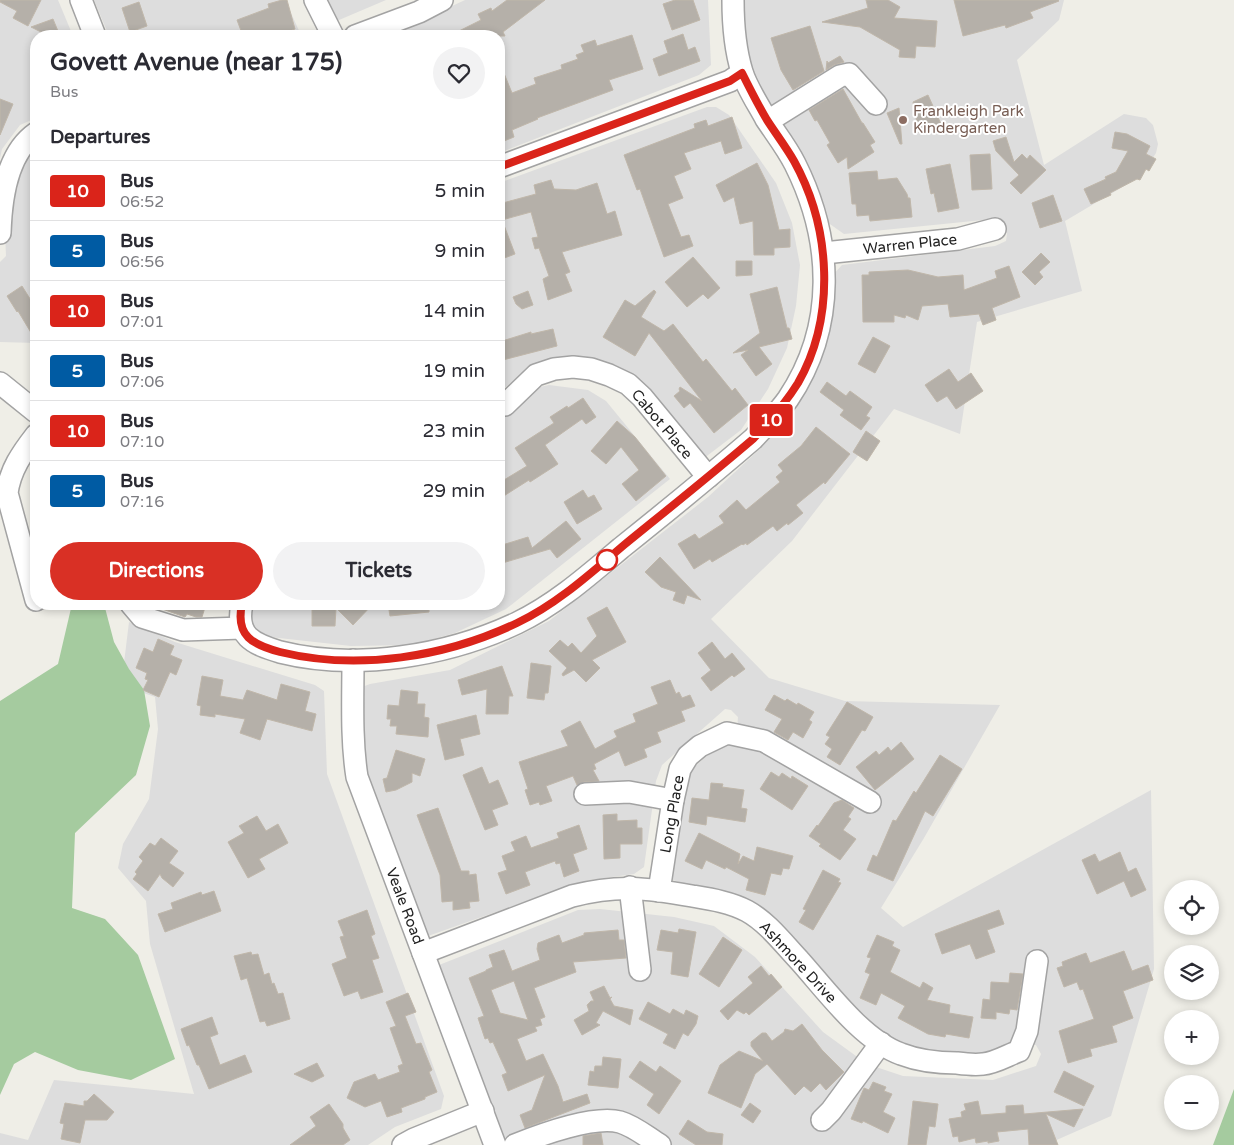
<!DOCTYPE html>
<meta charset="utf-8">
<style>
:root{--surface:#fff;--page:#f2f2f3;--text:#2b2b33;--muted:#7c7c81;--line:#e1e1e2;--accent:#d93025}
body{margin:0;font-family:"Varela Round",sans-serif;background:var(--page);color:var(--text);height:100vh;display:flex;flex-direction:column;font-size:19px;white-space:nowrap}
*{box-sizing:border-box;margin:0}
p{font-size:16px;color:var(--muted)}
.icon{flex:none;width:28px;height:28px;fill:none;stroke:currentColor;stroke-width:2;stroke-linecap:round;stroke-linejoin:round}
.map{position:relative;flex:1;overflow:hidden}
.sheet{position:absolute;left:30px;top:30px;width:475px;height:580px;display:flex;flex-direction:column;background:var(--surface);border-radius:20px;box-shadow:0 2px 8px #0003}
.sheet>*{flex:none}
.badge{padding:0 10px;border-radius:4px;font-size:18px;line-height:32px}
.tools{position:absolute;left:1164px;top:880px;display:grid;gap:10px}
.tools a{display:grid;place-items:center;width:55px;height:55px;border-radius:50%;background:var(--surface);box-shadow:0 2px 8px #0003;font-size:25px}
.map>.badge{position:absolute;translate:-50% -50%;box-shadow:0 0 0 2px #fff}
h2{padding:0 20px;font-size:19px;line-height:45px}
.round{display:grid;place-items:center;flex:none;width:52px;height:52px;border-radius:26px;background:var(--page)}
.summary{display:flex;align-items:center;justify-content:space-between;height:85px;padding:0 20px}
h1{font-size:24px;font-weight:700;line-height:38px}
.cta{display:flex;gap:10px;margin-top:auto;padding:10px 20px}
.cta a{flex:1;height:58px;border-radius:30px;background:var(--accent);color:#fff;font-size:20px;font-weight:700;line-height:58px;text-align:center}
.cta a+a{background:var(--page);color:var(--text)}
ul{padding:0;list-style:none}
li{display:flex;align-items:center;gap:15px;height:60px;padding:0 20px;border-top:1px solid var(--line)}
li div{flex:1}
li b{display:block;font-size:19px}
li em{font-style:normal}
li .badge{min-width:55px;font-weight:700;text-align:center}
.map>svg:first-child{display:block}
.residential{fill:#ddd}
.forest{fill:#a5cb9f}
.building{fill:#b5b0a9;stroke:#c0b7aa;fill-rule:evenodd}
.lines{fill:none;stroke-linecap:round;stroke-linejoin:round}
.minor-casing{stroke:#a3a3a3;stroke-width:24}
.minor{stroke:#fff;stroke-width:21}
.line-casing{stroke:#fff;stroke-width:11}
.line{stroke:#da241a;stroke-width:8}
.education-dot{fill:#8d6e63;stroke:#fff;stroke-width:2}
.stop-dot{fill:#fff;stroke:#da241a;stroke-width:2.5}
.labels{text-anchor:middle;stroke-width:4;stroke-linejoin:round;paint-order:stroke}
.education-label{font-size:15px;fill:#785e54;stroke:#fff;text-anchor:start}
.street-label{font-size:15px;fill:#1f1f1f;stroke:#fff}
</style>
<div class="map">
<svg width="1234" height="1145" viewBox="0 0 1234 1145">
<rect width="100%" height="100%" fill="#efeee7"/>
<g class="residential">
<polygon points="0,0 58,0 73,36 36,36 36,118 20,125 2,149 0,158"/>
<polygon points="94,0 285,0 301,35 109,36"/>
<polygon points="317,0 386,0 332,23"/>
<polygon points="465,0 708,0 711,65 699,75 499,153 499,36 388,36"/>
<polygon points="740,0 1064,0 1059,20 1017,60 1044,165 1124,114 1146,118 1153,125 1158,144 1156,153 1141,176 1065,221 1082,291 977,322 960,434 894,409 792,541 711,619 769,678 845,701 1000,705 924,838 881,908 903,927 1151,790 1154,969 1111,1116 1052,1142 1051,1145 501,1145 434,967 578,910 600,909 674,917 714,926 755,957 823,1032 867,1064 903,1076 993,1080 1036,1066 1041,1054 1036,1045 1025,1042 961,1058 905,1051 864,1027 785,936 700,889 673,880 665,871 686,774 737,730 738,717 731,710 725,709 662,765 656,781 644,867 634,874 590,880 569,886 428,936 364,772 359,688 370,684 450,670 549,621 708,497 762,447 798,403 823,352 830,278 842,265 995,246 1006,241 1007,234 1003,225 993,219 844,234 827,222 823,207 759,89 744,49"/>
<polygon points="707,107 716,107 729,115 776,183 792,223 800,265 796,306 787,348 768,389 741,430 695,465 623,377 533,366 499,392 499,183"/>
<polygon points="36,141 36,343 0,342 0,262 6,256 5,232 12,182"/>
<polygon points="549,385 588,390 606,401 670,479 506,609 455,633 412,645 351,646 261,636 246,623 252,604 499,604 499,419 531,389"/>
<polygon points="129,622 175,642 315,685 324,691 327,774 444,1096 441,1109 395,1127 368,1145 0,1145 0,1133 28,1140 54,1080 194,1094 150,944 146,901 118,868 123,844 149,799 158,729 155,697 135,690 123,671"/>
</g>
<g class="forest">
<polygon points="72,604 104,604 114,642 129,669 144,690 150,726 136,775 75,833 72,908 105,919 138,955 175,1059 131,1080 78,1070 35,1052 14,1064 0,1095 0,701 58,664"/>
<polygon points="1234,1089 1234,1145 1213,1145"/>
</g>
<g class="building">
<polygon points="0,0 41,0 28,26 13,18 17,11 0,2"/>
<polygon points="282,0 287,0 295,29 292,30 294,36 243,36 237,20 269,8 268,4"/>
<polygon points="507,0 545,0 503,32 505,36 449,36 481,20 478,14 491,8 492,11"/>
<polygon points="675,0 693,0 700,20 672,30 663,4"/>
<polygon points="866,0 888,0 900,7 894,18 937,21 935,47 916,46 915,58 899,57 900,50 860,27 822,22 868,8"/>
<polygon points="954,0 1058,0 1059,1 1030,12 1033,18 1006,28 1005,25 963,36"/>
<polygon points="139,2 147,26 130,32 122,8"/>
<polygon points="53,19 60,36 49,36 31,27"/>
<polygon points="810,26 824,71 793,90 781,70 771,38"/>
<polygon points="683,34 688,50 695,47 700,61 659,76 653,59 668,53 664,41"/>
<polygon points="632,35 643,69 609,80 613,90 537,118 538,119 512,130 514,137 499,143 499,61 512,93 536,84 534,78 562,69 561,65 578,59 576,55 584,52 581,45 595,40 597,46"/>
<polygon points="840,56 844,62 834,65 826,70 827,61 828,63"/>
<polygon points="843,89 862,123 863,123 875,142 870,145 874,152 848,169 847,157 838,163 827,145 830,143 817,120 815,121 809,110"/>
<polygon points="928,95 941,124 919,133 913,102"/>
<polygon points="0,99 13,104 0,135"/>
<polygon points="899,108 902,144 900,144 887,113"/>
<polygon points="732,117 742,148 725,154 721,141 684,153 691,169 674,176 683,198 668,204 681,237 689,235 693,246 664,257 640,189 637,190 624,155 695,128 694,124 706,120 708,126"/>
<polygon points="1115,132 1127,134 1150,146 1146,154 1156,159 1149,171 1146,169 1140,180 1137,179 1110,193 1111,195 1091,204 1084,189 1106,179 1105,177 1116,172 1128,151 1112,148"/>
<polygon points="1006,137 1014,162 1022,154 1027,159 1030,155 1046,170 1021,194 1010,183 1019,175 996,151 993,141"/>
<polygon points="990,154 992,189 972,190 970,155"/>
<polygon points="757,163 768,185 779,230 790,229 790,247 774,248 774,255 754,255 753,221 740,224 734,197 724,202 716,185"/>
<polygon points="950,164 959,208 938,212 934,193 931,194 926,169"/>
<polygon points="877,171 878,180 897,178 907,194 908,198 910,198 912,217 870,221 869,215 857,216 856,204 852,204 849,173"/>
<polygon points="551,180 554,189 576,190 597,183 607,214 615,211 622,235 562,252 570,272 565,274 572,291 548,300 543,279 549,276 539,248 535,249 532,238 538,237 531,212 502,220 515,254 499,260 499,204 536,194 534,185"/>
<polygon points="1053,195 1062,221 1040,228 1032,203"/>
<polygon points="1041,253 1050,262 1039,272 1043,277 1035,285 1022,272"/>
<polygon points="693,257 720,288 708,299 703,294 687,307 665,282"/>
<polygon points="736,261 752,261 752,275 736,276"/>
<polygon points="1009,266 1020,297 992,308 996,320 983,325 979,314 950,317 948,304 922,306 918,320 906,315 905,318 894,315 894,322 863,322 862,275 869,275 869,272 908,270 938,277 963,275 964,290 997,278 995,271"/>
<polygon points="22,286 32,302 36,300 36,341 18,311 17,312 7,296"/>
<polygon points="777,287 787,328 789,328 792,339 759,347 772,364 756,376 741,355 748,350 733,353 760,333 750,294"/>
<polygon points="654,290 656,292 641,317 664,331 673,324 703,362 706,359 732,391 735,388 748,405 714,433 690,403 684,408 674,396 680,391 679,389 680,387 702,401 649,333 635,356 603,337 625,300 635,306"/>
<polygon points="528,291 533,305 522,309 516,304 513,297"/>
<polygon points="553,329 557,346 499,361 499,342 531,332 531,334"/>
<polygon points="873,337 890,346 875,373 858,364"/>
<polygon points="949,369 958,382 971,373 983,391 956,409 947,396 937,402 925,385"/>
<polygon points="827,382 846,396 850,391 872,407 866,416 870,418 861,430 840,415 844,410 820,392"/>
<polygon points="583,398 596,417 586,424 582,419 545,445 558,464 530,482 529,480 499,499 499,483 527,466 515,448 554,423 550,417 567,406 568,408"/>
<polygon points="617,421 635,437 666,476 636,501 622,484 639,470 621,447 606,464 591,451"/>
<polygon points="816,427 850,454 825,484 824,482 796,505 803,513 788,525 787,523 777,531 773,526 747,545 746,543 743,545 742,544 712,562 710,559 694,569 678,544 695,534 699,539 724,523 719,516 737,500 746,510 780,482 776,477 783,471 778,465 801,446"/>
<polygon points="866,431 880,441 867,461 853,452"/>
<polygon points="583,490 588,498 594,495 602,509 577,524 564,502"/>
<polygon points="566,521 581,539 557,558 550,549 499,564 499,546 528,537 532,548"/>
<polygon points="660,557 685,583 701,600 687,595 684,604 673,600 676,592 661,587 645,572"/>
<polygon points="151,604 206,604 202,617 196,617 187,614 185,617 151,605"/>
<polygon points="312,604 373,604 353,625 336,608 335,626 312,626"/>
<polygon points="388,604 429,604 429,612 390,616"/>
<polygon points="607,607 626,642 592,660 600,668 586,682 574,670 563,676 562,674 567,668 549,651 560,640 568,647 572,643 581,653 597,636 587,618"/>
<polygon points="158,639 174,646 170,655 182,660 176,675 170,672 159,697 143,690 148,680 145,679 147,673 136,668 144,648 153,652"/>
<polygon points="712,642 725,659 732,653 745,669 734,677 732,675 711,691 701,678 711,670 698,653"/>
<polygon points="531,663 551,666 548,693 545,693 544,700 527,698"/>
<polygon points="502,666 513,696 509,696 508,714 486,714 487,689 462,695 458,680"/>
<polygon points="202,676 223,680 220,696 243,700 247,690 277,700 281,684 310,692 305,711 316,714 312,731 267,719 260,740 240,733 245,719 215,714 215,717 200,715 201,706 197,705"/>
<polygon points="670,680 676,694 679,692 682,698 690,695 695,706 681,711 685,721 657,732 661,742 644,749 647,757 625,766 619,751 594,764 596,769 593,770 599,781 584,782 577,785 573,776 546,786 552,801 540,805 539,802 530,805 525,790 528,789 519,762 568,746 561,731 580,721 595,749 617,737 614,731 636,722 633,714 658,704 651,687"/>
<polygon points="401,690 418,692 417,704 425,704 424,717 429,718 428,737 396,734 397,726 390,726 391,719 387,719 388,705 399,706"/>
<polygon points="774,695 785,701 787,699 797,705 798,703 814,712 809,720 812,722 803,738 793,732 788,740 774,732 782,719 765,710"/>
<polygon points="847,702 873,717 865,731 862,730 840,765 827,757 832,749 825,744 830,737 826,735"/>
<polygon points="476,715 480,734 460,739 464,755 445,760 437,725"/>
<polygon points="901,742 914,759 875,790 856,767 876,751 879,755 888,747 891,751"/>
<polygon points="396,750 425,759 420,776 412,773 412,782 396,790 386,792 383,779 387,778"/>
<polygon points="940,755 962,769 933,816 925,811 893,881 867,870 873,855 877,857 893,820 896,821 914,791 916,793"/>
<polygon points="482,767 489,784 498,780 508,804 492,810 498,825 485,830 463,775"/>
<polygon points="771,772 779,777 782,773 791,779 792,776 808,786 792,810 760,789"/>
<polygon points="711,783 723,784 722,787 744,790 741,808 747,809 745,822 707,816 706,825 689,822 692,798 709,800"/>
<polygon points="842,800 854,808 848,817 851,819 843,830 856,839 840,860 819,846 821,844 809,836 817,825 818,826 834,803"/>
<polygon points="438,808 461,871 469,871 469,875 476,874 479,901 469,902 470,908 453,910 453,901 442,902 440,875 417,815"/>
<polygon points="617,814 617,821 637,820 637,828 642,828 642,844 620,844 620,858 604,859 603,815"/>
<polygon points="257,816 266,831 278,824 288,843 259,859 265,869 248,878 228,842 244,833 239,826"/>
<polygon points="579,825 587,849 573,854 579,871 564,877 560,863 556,864 555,861 525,872 530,885 506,894 498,873 507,870 502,856 515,851 511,842 526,836 531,848 559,838 557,833"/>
<polygon points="699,833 740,854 738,864 743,856 754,861 757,847 793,856 789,869 783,868 781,875 771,873 765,895 746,890 749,879 726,867 725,869 706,860 702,869 685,861"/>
<polygon points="161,838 178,851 169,863 184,873 173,887 162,878 160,874 148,891 133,879 137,874 135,872 143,861 139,857 150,843 155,846"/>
<polygon points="1120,852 1128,872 1136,868 1146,890 1131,897 1124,881 1097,894 1082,860 1095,854 1099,862"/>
<polygon points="823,870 840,879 838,882 841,883 813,930 799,922 806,910 803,909"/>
<polygon points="214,891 221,911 165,932 158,914 173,909 171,903 201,892 202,895"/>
<polygon points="367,910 375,934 371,936 379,958 372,960 383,992 361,999 358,991 344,996 332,964 347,958 340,937 344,936 338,921"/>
<polygon points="999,910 1004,924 987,930 995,952 976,959 970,944 942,954 935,934"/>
<polygon points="679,929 696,932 688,977 671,974 673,952 657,950 661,930 678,933"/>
<path d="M618,930L619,940H624L626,958L573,962L576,972L534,988L545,1017L540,1019L542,1025L535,1027L537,1031L517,1039L526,1061L543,1054L558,1086L563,1102L587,1094L590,1103L525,1128L520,1115L532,1110L545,1075L508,1091L502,1075L507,1073L493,1042L490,1043L488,1038L485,1039L478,1018L484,1016L469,978L486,971V970L493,967L489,955L504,950L512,971L540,960L537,949L538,943L559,935L562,943L584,935V933ZM514,981L528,1020L500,1013L491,990Z"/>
<polygon points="877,935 894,942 892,946 900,950 890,972 920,988 923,982 933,988 927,1000 950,1005 949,1013 973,1017 969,1038 946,1034 945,1037 928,1034 898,1018 905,1006 881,993 876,1005 860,998 870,974 865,972 871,958 867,957"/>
<polygon points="723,937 742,950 719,987 699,974"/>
<polygon points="1124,951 1132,971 1148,965 1153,980 1123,991 1133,1018 1112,1026 1117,1042 1090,1049 1092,1056 1068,1063 1059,1031 1094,1019 1083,989 1080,990 1077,982 1064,987 1057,968 1063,966 1062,962 1086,953 1090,963"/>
<polygon points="251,952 252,955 258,954 264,975 269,973 272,984 274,983 278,994 283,993 290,1019 267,1026 265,1021 260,1022 247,978 241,980 234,956"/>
<polygon points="761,966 769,976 771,974 782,987 749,1015 746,1012 744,1014 737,1010 728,1020 720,1011 753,983 748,977"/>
<polygon points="1010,973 1023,974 1017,1010 1010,1009 1009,1014 996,1012 996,1019 981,1018 983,999 990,1000 991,982 1009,983"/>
<polygon points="604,986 610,998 612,997 610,999 614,1006 633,1010 630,1025 603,1011 596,1023 600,1025 582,1035 574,1020 589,1011 587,1005 591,1001 594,1001 590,992"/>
<polygon points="408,993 416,1012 405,1016 416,1044 421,1043 432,1070 429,1072 437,1092 425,1097 425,1099 401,1108 402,1112 387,1117 381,1101 365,1107 347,1098 354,1082 375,1074 378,1080 400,1072 398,1066 403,1064 390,1028 396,1026 386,1002"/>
<polygon points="648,1002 670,1014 673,1009 684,1015 686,1010 698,1016 696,1024 688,1036 683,1033 675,1049 663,1043 668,1034 639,1019"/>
<polygon points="212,1017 218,1034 210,1037 220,1065 245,1055 252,1072 209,1089 199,1065 197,1065 189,1045 187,1046 181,1029"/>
<polygon points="802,1024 822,1050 844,1072 826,1090 820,1083 811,1092 804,1086 795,1095 767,1064 755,1074 741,1108 708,1093 720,1065 739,1051 763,1061 751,1046 751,1042 762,1033 766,1033 772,1041 784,1032 785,1029 793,1031"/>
<polygon points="603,1057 621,1059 618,1088 588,1085 590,1071 594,1072 595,1066 602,1066"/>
<polygon points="640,1061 656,1072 660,1066 681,1081 659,1114 647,1105 654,1094 629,1077"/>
<polygon points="317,1063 324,1076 312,1082 294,1074"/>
<polygon points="1064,1071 1094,1086 1084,1106 1054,1092"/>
<polygon points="873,1082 886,1087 884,1091 892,1094 883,1112 895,1118 888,1133 863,1121 862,1123 851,1119 864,1088 869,1090"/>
<polygon points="94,1094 114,1112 107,1120 85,1120 80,1143 61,1139 64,1124 60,1123 65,1103 84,1106 84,1101 87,1101"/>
<polygon points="913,1101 938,1104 935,1127 929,1126 926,1145 908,1145"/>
<polygon points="978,1101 981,1115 1006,1113 1006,1106 1023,1105 1024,1114 1083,1109 1074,1127 1046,1114 1058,1145 1029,1145 1028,1129 997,1132 999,1141 988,1143 988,1141 976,1143 975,1138 959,1142 958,1136 953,1137 949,1119 962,1117 961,1112 966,1110 964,1104"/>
<polygon points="750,1103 761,1111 753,1123 741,1115"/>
<polygon points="329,1104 343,1124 343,1128 350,1140 343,1145 290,1145 316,1126 310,1117"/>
<polygon points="688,1120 707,1132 723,1134 722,1145 696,1145 679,1134"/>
<polygon points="601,1133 603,1145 583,1145 583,1136"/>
</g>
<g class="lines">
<g class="minor-casing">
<g id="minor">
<polyline points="81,0 95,36"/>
<polyline points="315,0 333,36"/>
<polyline points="355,36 419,12 442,0"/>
<polyline points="768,121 840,76 849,74 876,104"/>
<polyline points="499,167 730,81 742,73"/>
<path d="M0,233C1,200 6,154 36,133"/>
<polyline points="824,253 958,239 995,229"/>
<polyline points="0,383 36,412"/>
<polyline points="505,405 536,375 554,369 573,367 591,369 609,375 628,384 642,397 708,477"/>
<path d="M36,600L7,493C10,470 22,453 36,435"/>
<polyline points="131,604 142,617 183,630 242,628"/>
<path d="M242,604C235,636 253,644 280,652C356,671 447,656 517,623C555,605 589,575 621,548C666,512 710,476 753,439C765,426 778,413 788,399C837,326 833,240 795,164C787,148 776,134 766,119C758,104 747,88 742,72C735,49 733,23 733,0"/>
<path d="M353,660C353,699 351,739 357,777L495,1145"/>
<polyline points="585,794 629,792 673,800"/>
<polyline points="630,887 640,970"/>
<polyline points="659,891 673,800 680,769 688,756 700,746 727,733 764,741 870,802"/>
<path d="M423,953L572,896C619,884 646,888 692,896C710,899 730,902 747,911C767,922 783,943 799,960C826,990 862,1040 901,1054C919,1061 938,1063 957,1063C965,1064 975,1065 983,1064C995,1063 1008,1055 1019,1051L1027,1031L1037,961"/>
<polyline points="822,1120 831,1111 881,1043"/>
<polyline points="403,1145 414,1139 483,1111"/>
<path d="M515,1145C540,1135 594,1115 620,1122C634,1126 647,1137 660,1145"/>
</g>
</g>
<use href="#minor" class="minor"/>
</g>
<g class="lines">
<g class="line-casing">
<path id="line" d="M242,604C235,636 253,645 280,652C358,671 446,657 517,623C557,604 591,573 624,545C667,510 711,475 753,439C770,421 785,404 798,383C836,316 831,228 794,161C786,147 776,134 767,120C758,105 750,89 742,73L730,81L499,167"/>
</g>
<use href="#line" class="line"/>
</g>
<circle class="education-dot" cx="903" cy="120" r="5"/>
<circle class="stop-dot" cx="607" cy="560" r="10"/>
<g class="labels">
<g class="education-label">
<text x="913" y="116">Frankleigh Park<tspan x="913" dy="17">Kindergarten</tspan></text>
</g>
<g class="street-label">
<text transform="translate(910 244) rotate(-6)" y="5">Warren Place</text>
<text transform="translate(662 424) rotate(50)" y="5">Cabot Place</text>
<text transform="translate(672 814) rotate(-80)" y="5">Long Place</text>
<text transform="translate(405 906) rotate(69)" y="5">Veale Road</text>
<text transform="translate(798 962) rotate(47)" y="5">Ashmore Drive</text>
</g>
</g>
</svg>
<div class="tools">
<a><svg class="icon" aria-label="locate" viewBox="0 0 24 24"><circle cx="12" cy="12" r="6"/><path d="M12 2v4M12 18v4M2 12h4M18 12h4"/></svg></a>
<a><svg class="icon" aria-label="layers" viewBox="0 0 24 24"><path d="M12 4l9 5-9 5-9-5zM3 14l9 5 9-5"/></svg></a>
<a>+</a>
<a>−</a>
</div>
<b class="badge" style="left:771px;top:420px;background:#da241a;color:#fff">10</b>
<section class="sheet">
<div class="summary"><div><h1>Govett Avenue (near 175)</h1><p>Bus</p></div><a class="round"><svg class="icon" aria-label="heart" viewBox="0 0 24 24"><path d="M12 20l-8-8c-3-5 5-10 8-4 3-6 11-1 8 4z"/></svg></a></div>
<h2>Departures</h2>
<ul>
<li><span class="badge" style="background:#da241a;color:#fff">10</span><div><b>Bus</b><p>06:52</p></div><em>5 min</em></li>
<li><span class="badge" style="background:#005ba3;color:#fff">5</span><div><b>Bus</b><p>06:56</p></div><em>9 min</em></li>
<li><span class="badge" style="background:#da241a;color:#fff">10</span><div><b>Bus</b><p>07:01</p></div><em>14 min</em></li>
<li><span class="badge" style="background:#005ba3;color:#fff">5</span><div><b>Bus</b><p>07:06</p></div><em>19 min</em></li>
<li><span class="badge" style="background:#da241a;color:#fff">10</span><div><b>Bus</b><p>07:10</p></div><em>23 min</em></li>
<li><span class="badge" style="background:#005ba3;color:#fff">5</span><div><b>Bus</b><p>07:16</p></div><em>29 min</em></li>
</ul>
<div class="cta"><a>Directions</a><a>Tickets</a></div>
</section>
</div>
